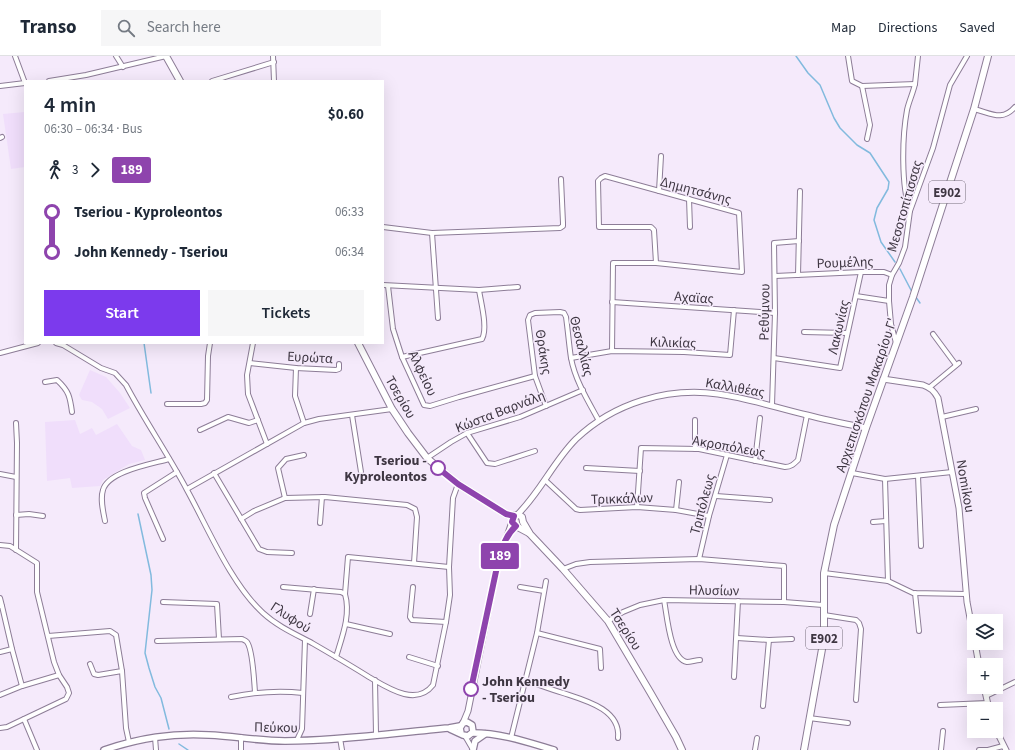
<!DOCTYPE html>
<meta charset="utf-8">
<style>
:root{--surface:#fff;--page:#f6f6f7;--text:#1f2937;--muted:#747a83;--line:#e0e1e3;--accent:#7c3aed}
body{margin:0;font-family:"Source Sans 3",sans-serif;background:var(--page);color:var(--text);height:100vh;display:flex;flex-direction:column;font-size:15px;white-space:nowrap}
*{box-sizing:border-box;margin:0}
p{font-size:13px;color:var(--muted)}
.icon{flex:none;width:22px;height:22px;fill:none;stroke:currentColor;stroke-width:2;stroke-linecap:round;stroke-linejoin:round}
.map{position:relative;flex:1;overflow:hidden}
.sheet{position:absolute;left:24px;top:24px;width:360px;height:264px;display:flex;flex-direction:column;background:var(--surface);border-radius:0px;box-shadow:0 4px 16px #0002}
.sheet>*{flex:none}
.badge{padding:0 8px;border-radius:3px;font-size:14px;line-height:26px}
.tools{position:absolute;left:967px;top:558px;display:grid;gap:8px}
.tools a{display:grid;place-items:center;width:36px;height:36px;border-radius:0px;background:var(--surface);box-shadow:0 4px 16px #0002;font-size:20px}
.map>.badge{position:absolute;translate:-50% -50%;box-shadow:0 0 0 2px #fff}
.legs{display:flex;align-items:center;gap:6px;height:44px;padding:0 20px;font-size:13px}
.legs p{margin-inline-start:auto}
.summary{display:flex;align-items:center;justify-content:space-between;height:68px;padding:0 20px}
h1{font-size:22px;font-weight:600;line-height:30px}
.primary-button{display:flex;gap:8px;margin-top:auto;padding:8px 20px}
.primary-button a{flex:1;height:46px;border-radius:0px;background:var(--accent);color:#fff;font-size:16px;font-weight:600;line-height:46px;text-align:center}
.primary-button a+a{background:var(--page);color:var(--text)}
ul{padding:0 20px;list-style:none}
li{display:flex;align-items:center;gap:14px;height:40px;font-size:15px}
li i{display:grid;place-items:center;width:6px;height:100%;margin:0 5px;background:currentColor}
li i::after{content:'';width:10px;height:10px;margin:-5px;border:3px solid;border-radius:50%;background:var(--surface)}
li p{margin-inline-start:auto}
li:first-child i{background:linear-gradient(#0000 50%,currentColor 0)}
li:last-child i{background:linear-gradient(currentColor 50%,#0000 0)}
header{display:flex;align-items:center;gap:24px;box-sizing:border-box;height:56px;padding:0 20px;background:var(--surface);border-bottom:1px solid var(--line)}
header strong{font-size:19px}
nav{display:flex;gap:22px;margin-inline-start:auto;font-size:14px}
.search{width:280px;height:36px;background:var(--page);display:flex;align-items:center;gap:10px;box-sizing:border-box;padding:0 14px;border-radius:0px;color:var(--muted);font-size:15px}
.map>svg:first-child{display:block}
.built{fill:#f0defb}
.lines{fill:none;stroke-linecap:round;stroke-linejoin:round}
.stream{stroke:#82bade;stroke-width:1.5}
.minor-casing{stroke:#8d7d97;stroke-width:6}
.tertiary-casing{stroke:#8d7d97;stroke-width:7}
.secondary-casing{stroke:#8d7d97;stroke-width:8}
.primary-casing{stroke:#8d7d97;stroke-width:8}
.minor{stroke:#fff;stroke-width:4}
.tertiary{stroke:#fff;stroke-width:5}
.secondary{stroke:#fff;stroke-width:5.5}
.primary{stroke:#fff;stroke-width:6}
.line-1-casing{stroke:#fff;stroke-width:9}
.line-1{stroke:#8e44ad;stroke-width:6}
.stop-1-dot{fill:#fff;stroke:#8e44ad;stroke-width:2}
.labels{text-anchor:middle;stroke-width:3;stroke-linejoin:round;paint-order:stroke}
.shield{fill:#f5eafb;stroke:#756c7a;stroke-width:1}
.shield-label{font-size:13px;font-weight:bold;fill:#3e3642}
.street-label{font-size:14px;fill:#3e3642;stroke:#f5eafb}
.stop-label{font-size:14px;font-weight:bold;fill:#3e3642;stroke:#f5eafb;text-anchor:end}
</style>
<header>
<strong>Transo</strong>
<div class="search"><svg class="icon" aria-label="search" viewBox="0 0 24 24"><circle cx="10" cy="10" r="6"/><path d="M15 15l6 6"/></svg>Search here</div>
<nav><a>Map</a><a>Directions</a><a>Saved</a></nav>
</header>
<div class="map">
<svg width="1015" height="694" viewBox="0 0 1015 694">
<rect width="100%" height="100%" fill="#f5eafb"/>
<g class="built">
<polygon points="25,56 25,111 11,113 3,58"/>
<polygon points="90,314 106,321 120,337 130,352 108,363 102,353 92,346 82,344 79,339"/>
<polygon points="75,364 80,378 92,372 96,379 117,368 132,390 141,394 145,404 129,408 103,424 100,430 72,432 70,422 47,425 45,366"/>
</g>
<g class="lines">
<g class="stream">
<polyline points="796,0 808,17 820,29 834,62 840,72 857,89 870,97 889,126 888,133 877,152 874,164 881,186 895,206"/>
<polyline points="900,213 912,236"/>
<polyline points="915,240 920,247"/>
<polyline points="144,287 151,337"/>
<polyline points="138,458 151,519 152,534 145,597 149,612 155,631 161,642 169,673"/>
<polyline points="179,688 188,694"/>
</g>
<g class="minor-casing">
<g id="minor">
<polyline points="15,0 25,27"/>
<polyline points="116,0 123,11"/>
<polyline points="273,0 274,25"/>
<polyline points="848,0 852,25 862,30 915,28"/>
<polyline points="49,25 86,19 166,0"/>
<polyline points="212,25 274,6"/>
<polyline points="0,30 25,27"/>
<polyline points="862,30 870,69 867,83"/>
<path d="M974,53C991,57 1002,66 1015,51"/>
<polyline points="0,82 2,81"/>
<polyline points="659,135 661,100"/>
<polyline points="689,143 690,171"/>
<path d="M910,155C901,130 902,81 907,54C909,45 913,37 915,28C916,19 917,9 918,0"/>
<polyline points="383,171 432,177 560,172 563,170 563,167 561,123"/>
<polyline points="432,177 438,262"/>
<polyline points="798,219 800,135"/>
<polyline points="775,220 861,216 884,216 892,219"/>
<polyline points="383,229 479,234 518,231"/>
<polyline points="388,230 393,273 402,301 424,349 430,350 459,341 535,320"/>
<polyline points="856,240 889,245"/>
<polyline points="612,246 775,257"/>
<polyline points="804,276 847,277"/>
<polyline points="933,278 956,309"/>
<path d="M56,287L63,289L101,312L115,317L126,329C145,365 168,398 187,434C208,472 231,528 263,557C277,570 295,578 312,587C331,598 350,609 369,621C388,632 416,651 433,629L446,566L450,539L449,511L453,442L458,428"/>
<polyline points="253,287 247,319 248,338 267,388"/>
<polyline points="896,287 891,268 889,245 889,229 892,219 899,207 905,191 910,155 933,92 950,29 967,0"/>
<polyline points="612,295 613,207 656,207 742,216 739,157 605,120 601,122 598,125 599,171 651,171 654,174 656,207"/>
<polyline points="0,297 38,287"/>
<path d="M402,301L482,283C488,272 481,247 479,234"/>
<polyline points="571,302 612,295 684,296 730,299 734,254"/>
<polyline points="774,302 840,312 861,216"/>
<polyline points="250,307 296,312 336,314 339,313 339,308"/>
<polyline points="296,312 295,340 304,367"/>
<path d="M45,326L57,324C69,335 70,341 72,356"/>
<polyline points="930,331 959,307"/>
<polyline points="167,348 201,348 205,347 207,344 208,300 210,287"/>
<polyline points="772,349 775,257 774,187 799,185"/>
<path d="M546,350L535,320L528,264L530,259L535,257L560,256L564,257L566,261C568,275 569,289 571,302C575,324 588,345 599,365"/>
<polyline points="352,359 361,416"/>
<polyline points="942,361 976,353"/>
<polyline points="200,374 228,361 249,367 258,364"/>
<polyline points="467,377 487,407 495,408 535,395"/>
<polyline points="695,393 695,364"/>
<polyline points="427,402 451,386 467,377 520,361 583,334"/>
<polyline points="755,405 760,362"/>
<polyline points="586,412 640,415"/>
<polyline points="214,417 259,493 267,496 292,497"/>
<polyline points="852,417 885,423 952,416"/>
<polyline points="0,418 16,421"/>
<polyline points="918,420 921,490"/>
<polyline points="885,423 888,525"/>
<polyline points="545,424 576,453 580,454 637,451 676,454 709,460"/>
<polyline points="187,433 304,367 319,363 392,353"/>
<polyline points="716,440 770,444"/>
<polyline points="285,442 278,412 286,403 304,399"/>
<path d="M637,451L641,392L699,393L785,411C791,411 794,408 798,404L807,359"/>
<polyline points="676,454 679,426"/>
<polyline points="16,459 29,458 43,460"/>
<polyline points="241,463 254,455 285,442 325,441 407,449 415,453 417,461 414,507"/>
<path d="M105,465C103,455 100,443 103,434C108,415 152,408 169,403"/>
<polyline points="873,466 886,465"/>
<polyline points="320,467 322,441"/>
<polyline points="163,483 145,442 144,437 177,416"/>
<polyline points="0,489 10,490 37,507 37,536 54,606 59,619 67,631 69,637 66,643 7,671 0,672"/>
<polyline points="16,494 17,387 16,367"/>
<polyline points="699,503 709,460 727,399"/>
<polyline points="563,513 576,508 590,506 699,503 784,510 784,546"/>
<polyline points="824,517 888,525 913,537 966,538"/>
<polyline points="283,531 341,536 345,538"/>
<polyline points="413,531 410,561 412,564 446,566"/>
<polyline points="520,531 544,535"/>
<polyline points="915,537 919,575"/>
<polyline points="0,542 2,550"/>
<path d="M664,544C667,559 670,603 687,606C691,606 696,604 700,604"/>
<polyline points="163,546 217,548 219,583"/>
<polyline points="0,550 2,550 12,593 22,630"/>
<polyline points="310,558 314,533"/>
<polyline points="824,559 856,564 859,567 861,573 856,644"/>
<polyline points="608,565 623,556 640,549 664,544 784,546 823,549"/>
<polyline points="346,568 390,578"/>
<polyline points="537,577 600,593 601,612"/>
<polyline points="48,580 110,575 116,579 122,615 98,619 94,618 90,608"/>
<polyline points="737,582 769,584 792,583"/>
<path d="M157,585L242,583C244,584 245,584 247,586C253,594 254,625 255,636"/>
<polyline points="0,596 12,593"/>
<path d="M336,601C342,581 351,559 345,538L348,501L449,511"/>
<polyline points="409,601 438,610"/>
<polyline points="122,615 126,672 129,686"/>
<polyline points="734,621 738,545"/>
<polyline points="375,624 376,678"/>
<path d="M525,624C537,628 550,633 563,637C584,644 621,653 618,682"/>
<polyline points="0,639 22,630 59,619"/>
<polyline points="986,640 1015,626"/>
<path d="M231,641C255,636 278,634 303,637"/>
<polyline points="940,649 987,647"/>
<polyline points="763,650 769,584"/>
<polyline points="809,662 848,667"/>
<polyline points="24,663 37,694"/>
<polyline points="465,680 472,692"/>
<polyline points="155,681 156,694"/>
<polyline points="241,681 241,694"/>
<polyline points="340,682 342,694"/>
<polyline points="511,682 537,577 546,525"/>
<polyline points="297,684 302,673 305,584"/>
<polyline points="755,694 757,682"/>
<polyline points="941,694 943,675"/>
<polyline points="979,694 988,694 1003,690"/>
</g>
</g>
<g class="tertiary-casing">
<g id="tertiary">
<path d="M883,323L923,329C931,332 934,335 938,342L959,452L967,546L974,583"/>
<path d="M517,459C540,437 553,406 576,383C614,347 667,331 718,338C748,342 777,352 807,359C826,364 846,368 866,372"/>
<polyline points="975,587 979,609"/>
<polyline points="984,631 989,653"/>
<polyline points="463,667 468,655 498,506 512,466"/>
<polyline points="996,674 1006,694"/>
</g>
</g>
<g class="secondary-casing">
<g id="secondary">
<polyline points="450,673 463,679 468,680 473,676 472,669 467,666 463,667 460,672 461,677"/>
<path d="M473,677C501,677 527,686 554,694"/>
<path d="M104,694C140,682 171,677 209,679C234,680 259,685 285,685C339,685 394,677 449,672L460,670"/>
<polyline points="473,694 475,685 485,678"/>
</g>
</g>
<g class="primary-casing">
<g id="primary">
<polyline points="166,0 180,25"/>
<polyline points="358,287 392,353 408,377 427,402 458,428 506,458 514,460 519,459 522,461 523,466 530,478 563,513 608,565 650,636 676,681 682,694"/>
<polyline points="514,460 512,464 514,469 529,477"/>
<polyline points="804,694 824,582 824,517 834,469 866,372 913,241 945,142 974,53 988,0"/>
</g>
</g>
<use href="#minor" class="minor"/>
<use href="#tertiary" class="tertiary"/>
<use href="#secondary" class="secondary"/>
<use href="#primary" class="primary"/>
</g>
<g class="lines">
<g class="line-1-casing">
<path id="line-1" d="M438,412L458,428L506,458L514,460L512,466L516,470C505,480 502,492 498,506L471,633"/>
</g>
<use href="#line-1" class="line-1"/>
</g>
<g class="stop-1-dot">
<circle cx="438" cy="412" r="7"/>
<circle cx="471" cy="633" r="7"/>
</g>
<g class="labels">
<g class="shield">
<rect x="929" y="125" width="36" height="22" rx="3"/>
<rect x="806" y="571" width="36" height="22" rx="3"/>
</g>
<g class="shield-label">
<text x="947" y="141">E902</text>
<text x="824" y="587">E902</text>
</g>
<g class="street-label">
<text transform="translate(696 134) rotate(15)" y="5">Δημητσάνης</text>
<text transform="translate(904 150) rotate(-74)" y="5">Μεσοτοπίτισσας</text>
<text transform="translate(845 206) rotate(-2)" y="5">Ρουμέλης</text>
<text transform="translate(694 241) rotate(4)" y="5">Αχαϊας</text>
<text transform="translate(764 256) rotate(-89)" y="5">Ρεθύμνου</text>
<text transform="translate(838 271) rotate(-77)" y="5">Λακωνίας</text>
<text transform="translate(673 286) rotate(2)" y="5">Κιλικίας</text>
<text transform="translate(582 290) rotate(76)" y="5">Θεσαλλίας</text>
<text transform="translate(544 296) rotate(81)" y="5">Θράκης</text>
<text transform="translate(310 301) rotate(3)" y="5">Ευρώτα</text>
<text transform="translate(423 317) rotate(64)" y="5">Αλφείου</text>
<text transform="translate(735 331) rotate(10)" y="5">Καλλιθέας</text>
<text transform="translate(866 339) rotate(-71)" y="5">Αρχιεπισκόπου Μακαρίου Γ'</text>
<text transform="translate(401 341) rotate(60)" y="5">Τσερίου</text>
<text transform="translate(500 355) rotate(-21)" y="5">Κώστα Βαρνάλη</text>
<text transform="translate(729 390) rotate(10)" y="5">Ακροπόλεως</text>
<text transform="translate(966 430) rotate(80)" y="5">Nomikou</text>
<text transform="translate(622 442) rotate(-2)" y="5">Τρικκάλων</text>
<text transform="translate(702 448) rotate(-75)" y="5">Τριπόλεως</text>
<text transform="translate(714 534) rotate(1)" y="5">Ηλυσίων</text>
<text transform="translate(291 561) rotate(33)" y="5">Γλυφού</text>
<text transform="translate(626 573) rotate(57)" y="5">Τσερίου</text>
<text transform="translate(276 671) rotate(1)" y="5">Πεύκου</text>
</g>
<g class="stop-label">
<text x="427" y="409">Tseriou -<tspan x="427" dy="16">Kyproleontos</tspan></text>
<text x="482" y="630" text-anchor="start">John Kennedy<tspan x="482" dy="16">- Tseriou</tspan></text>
</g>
</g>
</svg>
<div class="tools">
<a><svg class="icon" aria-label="layers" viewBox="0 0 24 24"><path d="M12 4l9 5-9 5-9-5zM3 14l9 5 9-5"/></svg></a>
<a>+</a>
<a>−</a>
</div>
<b class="badge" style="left:500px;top:500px;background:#8e44ad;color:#fff">189</b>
<section class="sheet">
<div class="summary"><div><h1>4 min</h1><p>06:30 – 06:34 · Bus</p></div><b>$0.60</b></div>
<div class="legs"><svg class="icon" aria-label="walk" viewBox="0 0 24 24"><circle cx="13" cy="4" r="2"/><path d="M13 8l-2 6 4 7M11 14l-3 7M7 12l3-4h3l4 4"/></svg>3<svg class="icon" aria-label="forward" viewBox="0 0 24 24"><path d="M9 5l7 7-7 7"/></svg><b class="badge" style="background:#8e44ad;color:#fff">189</b></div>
<ul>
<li><i style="color:#8e44ad"></i><b>Tseriou - Kyproleontos</b><p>06:33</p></li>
<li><i style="color:#8e44ad"></i><b>John Kennedy - Tseriou</b><p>06:34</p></li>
</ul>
<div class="primary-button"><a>Start</a><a>Tickets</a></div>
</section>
</div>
